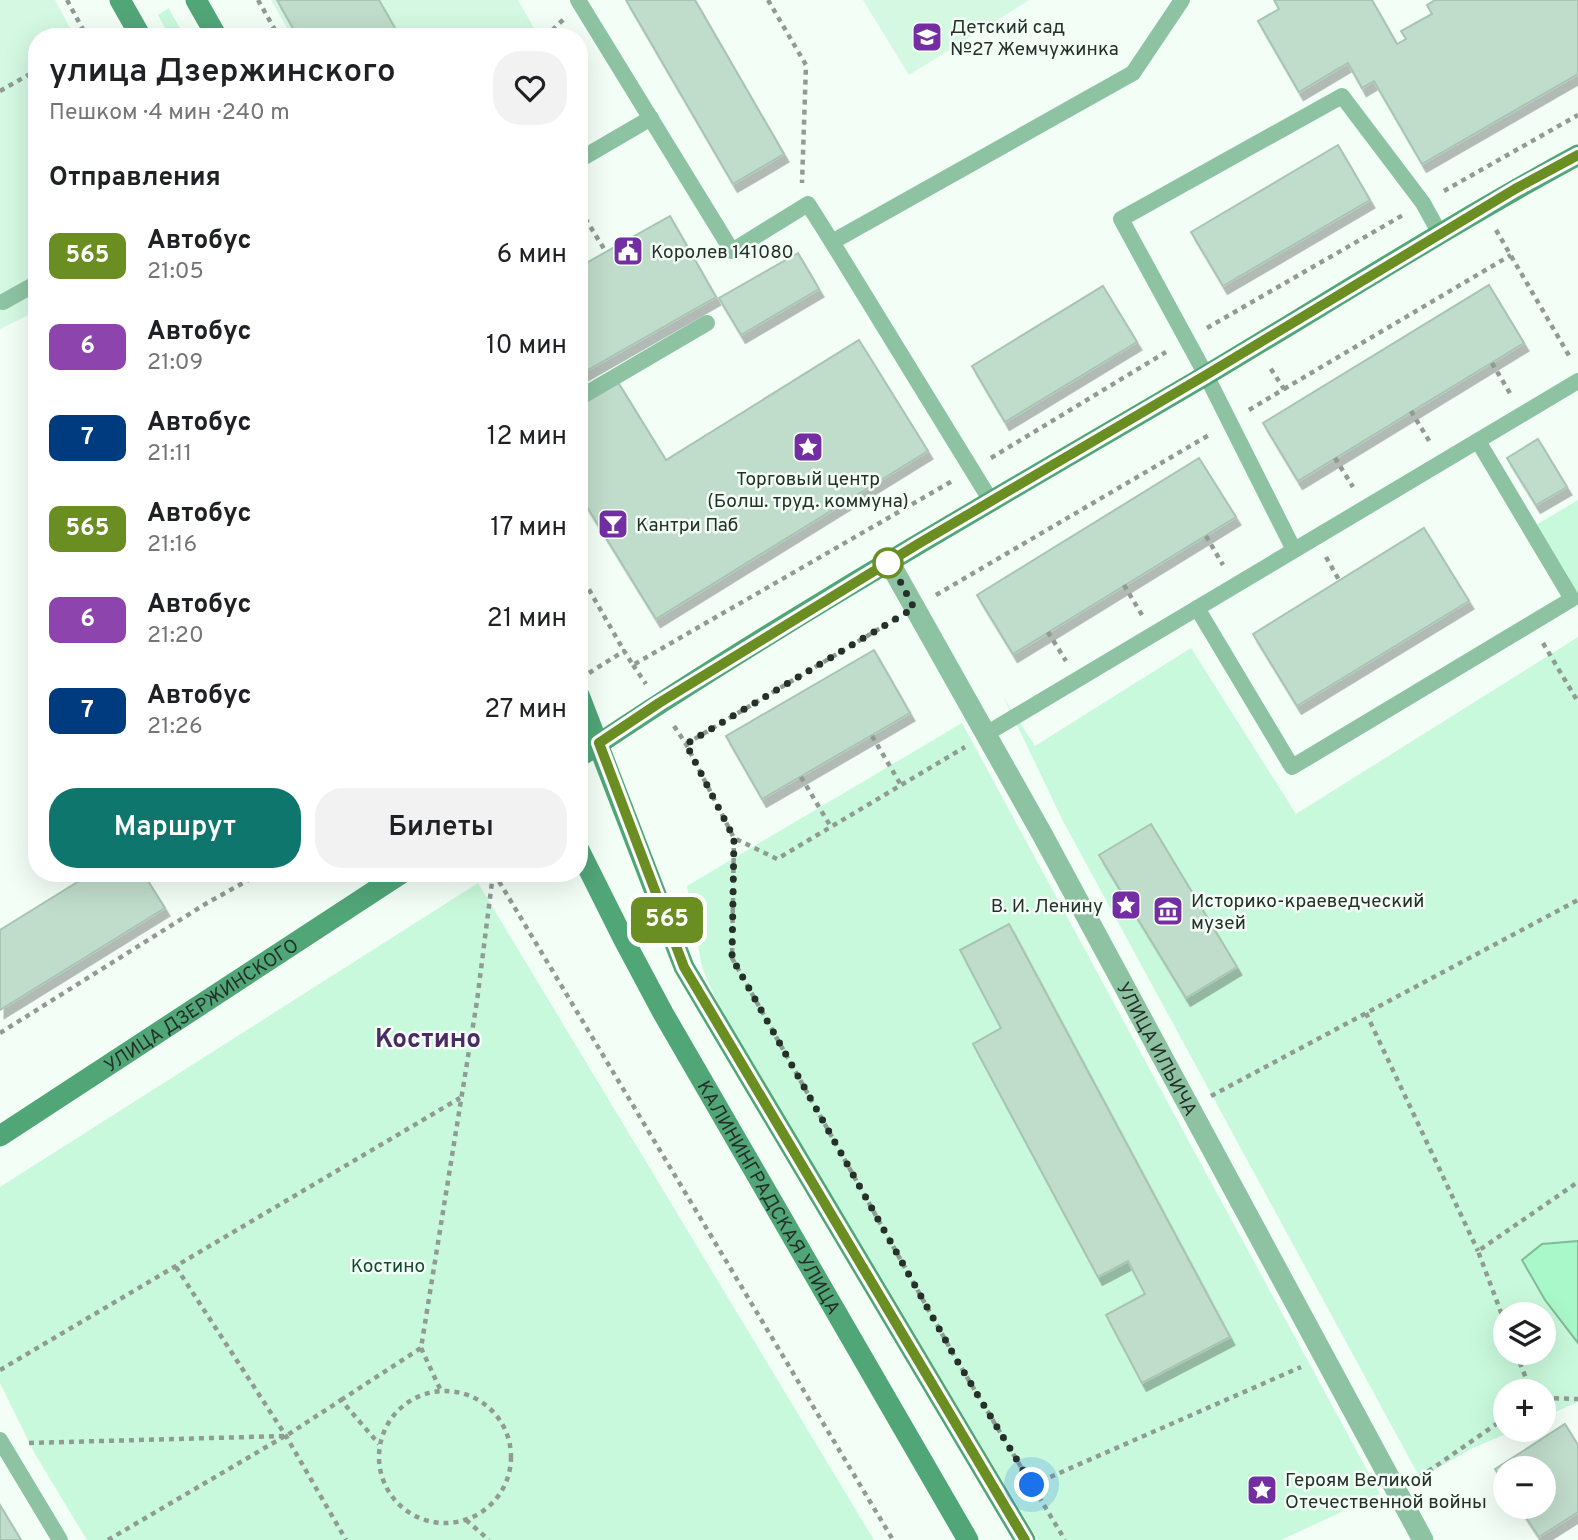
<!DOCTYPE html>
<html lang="ru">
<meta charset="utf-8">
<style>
:root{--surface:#fff;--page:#f2f2f2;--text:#202124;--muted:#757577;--accent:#0f766e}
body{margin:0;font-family:Overpass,sans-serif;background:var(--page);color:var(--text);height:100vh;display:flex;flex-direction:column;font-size:26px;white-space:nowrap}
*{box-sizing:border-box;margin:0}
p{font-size:23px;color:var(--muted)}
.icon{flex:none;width:38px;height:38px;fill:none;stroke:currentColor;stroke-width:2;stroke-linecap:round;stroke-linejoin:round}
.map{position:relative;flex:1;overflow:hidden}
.sheet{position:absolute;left:28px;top:28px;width:560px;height:854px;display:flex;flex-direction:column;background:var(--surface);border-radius:28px;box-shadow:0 7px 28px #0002}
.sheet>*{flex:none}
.badge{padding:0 14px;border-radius:10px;font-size:24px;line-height:46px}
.tools{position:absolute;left:1493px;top:1302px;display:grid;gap:14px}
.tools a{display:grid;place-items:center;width:63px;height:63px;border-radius:50%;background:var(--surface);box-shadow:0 7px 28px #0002;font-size:35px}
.you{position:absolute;width:35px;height:35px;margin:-18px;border:5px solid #fff;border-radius:50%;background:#1a73e8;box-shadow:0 0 0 10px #1a73e833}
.map>.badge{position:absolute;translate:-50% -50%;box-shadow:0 0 0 4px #fff}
h2{padding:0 21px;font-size:26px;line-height:63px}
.round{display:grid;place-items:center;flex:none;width:74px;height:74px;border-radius:28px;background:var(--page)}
.summary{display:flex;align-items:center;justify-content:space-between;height:119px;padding:0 21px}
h1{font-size:33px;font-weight:600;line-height:52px}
.cta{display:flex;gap:14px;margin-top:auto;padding:14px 21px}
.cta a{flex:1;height:80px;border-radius:28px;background:var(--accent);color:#fff;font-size:28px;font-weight:600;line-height:80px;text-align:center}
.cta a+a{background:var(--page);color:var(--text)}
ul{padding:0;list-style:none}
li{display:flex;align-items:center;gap:21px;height:91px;padding:0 21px}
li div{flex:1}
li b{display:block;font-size:26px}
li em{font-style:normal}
li .badge{min-width:77px;font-weight:700;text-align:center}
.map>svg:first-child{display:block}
.built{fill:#d4f8e2}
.green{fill:#c9f9dc;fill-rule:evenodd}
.water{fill:#a9f8ca;stroke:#81bc9a;stroke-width:2}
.building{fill:#c0dcca;stroke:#a8c4b3;stroke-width:2;filter:url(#shadow)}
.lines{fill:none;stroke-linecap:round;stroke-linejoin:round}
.path{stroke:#8f9b93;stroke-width:4.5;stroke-dasharray:5 5;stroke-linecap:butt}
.lane{stroke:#8dc3a3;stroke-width:16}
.street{stroke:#8dc3a3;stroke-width:21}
.secondary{stroke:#51a678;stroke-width:21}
.line-casing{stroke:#fff;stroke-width:16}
.line{stroke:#6b8e23;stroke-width:10}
.walk{stroke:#253029;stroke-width:7;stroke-dasharray:0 12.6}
.stop-dot{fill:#fff;stroke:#6b8e23;stroke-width:3.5}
.labels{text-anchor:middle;stroke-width:5;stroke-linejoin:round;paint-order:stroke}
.poi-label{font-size:19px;fill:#253029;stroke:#f2fef6;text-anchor:start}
.street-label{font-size:19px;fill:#253029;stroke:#f2fef6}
.park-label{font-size:19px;fill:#0f4c2f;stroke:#f2fef6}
.district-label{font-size:26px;font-weight:bold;fill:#4c2c65;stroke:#f2fef6}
</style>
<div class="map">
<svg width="1578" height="1540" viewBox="0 0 1578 1540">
<defs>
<filter id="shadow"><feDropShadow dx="4.5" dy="8" stdDeviation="0" flood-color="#0004"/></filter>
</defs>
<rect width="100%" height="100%" fill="#f2fef6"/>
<g class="built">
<polygon points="0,0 55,0 75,37 37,37 37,311 0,329"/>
<polygon points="271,0 518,0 539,37 292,37"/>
<polygon points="863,0 1029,0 909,75"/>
</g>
<g class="green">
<polygon points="169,8 169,9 185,37 170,37 158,15"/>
<polygon points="1578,500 1578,596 1536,525"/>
<path d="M1578,637V1402L1544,1417V1391H1505V1430H1515L1473,1448L1420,1478L1063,821L1004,698L1035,746L1191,648L1296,814ZM1505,1314H1544V1353H1505Z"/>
<polygon points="962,723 1380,1494 1281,1540 1038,1540 723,1015 702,967 687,886"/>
<polygon points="478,883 874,1540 87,1540 35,1454 0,1383 0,1187"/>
</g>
<polygon class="water" points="1578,1241 1578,1343 1545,1300 1522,1260 1542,1244"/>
<g class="building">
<polygon points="277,0 379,0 400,37 298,37"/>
<polygon points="626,0 695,0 784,154 733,184"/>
<polygon points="1274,0 1372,0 1397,44 1406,39 1401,31 1432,14 1427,5 1435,0 1578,0 1578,74 1422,164 1374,81 1362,88 1348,63 1299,92 1258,21 1279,9"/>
<polygon points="1338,145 1370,200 1223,286 1191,232"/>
<polygon points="670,216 716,297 579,375 579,267"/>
<polygon points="798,253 819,289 741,335 719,298"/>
<polygon points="1489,285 1524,343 1298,481 1263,423"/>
<polygon points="1103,286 1137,342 1005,422 972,366"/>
<polygon points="859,340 928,451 656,619 579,494 579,402 616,379 666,460"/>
<polygon points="1538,439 1567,487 1536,505 1507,458"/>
<polygon points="1199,458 1236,517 1013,654 977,595"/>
<polygon points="1424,528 1469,601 1297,706 1253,634"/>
<polygon points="874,650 910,713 762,799 726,736"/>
<polygon points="1151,824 1237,967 1186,998 1099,855"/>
<polygon points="92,873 143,873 165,908 0,1010 0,930"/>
<polygon points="1009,924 1230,1337 1142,1383 1106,1315 1145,1294 1128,1261 1098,1277 973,1044 1001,1028 960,950"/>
<polygon points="1565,1424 1578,1445 1578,1512 1539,1537 1519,1507 1544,1507 1544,1468 1505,1468 1505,1485 1495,1469"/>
<polygon points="0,1505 21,1540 0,1540"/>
</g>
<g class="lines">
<g class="path">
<polyline points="67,0 87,37"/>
<polyline points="258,0 279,37"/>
<polyline points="768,0 806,65 802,183"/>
<polyline points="95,37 107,30"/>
<polyline points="545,37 565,18"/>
<polyline points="0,91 37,70"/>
<polyline points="1444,191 1578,115"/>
<polyline points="580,210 606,252"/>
<polyline points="1496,230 1571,359"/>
<polyline points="1207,328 1403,215"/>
<polyline points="1492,363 1511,395"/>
<polyline points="1284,389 1511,255"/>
<polyline points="1249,410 1284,389 1269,366"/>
<polyline points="1411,411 1431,444"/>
<polyline points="991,458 1166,352"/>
<polyline points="1335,458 1353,487"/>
<polyline points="1206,536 1223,565"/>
<polyline points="1326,557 1339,580"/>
<polyline points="579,572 624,651"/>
<polyline points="1124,585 1142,615"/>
<polyline points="936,595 1209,435"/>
<polyline points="1048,632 1066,661"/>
<polyline points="1543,643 1578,702"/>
<polyline points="633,665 646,684"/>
<polyline points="589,673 624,651 633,665 954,480"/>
<polyline points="674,726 686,744 734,838 777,859 965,747"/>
<polyline points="872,736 901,785"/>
<polyline points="686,744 894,620"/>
<polyline points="801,777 831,827"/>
<polyline points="734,838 732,958 956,1359 1065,1540"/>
<polyline points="494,873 893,1540"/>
<polyline points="1366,1013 1478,1251"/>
<polyline points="0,1033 207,903 261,873"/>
<polyline points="1211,1096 1578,900"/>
<polyline points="176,1267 286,1436 346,1540"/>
<polyline points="1505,1323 1478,1251 1578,1182"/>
<polyline points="421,1348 441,1391"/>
<polyline points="1516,1353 1531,1391"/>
<polyline points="0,1370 460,1098"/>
<circle cx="445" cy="1457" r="66"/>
<polyline points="1544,1398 1578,1399"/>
<polyline points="341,1400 421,1348 477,1001 493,874"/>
<polyline points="29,1443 286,1436 341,1400 379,1444"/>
<polyline points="1420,1477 1505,1418"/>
<polyline points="1032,1485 1301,1367"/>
<polyline points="466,1520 489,1540"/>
<polyline points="108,1540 285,1436"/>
</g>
<g class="lane">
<polyline points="578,0 732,251 808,204 832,242"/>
<polyline points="579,160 651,118"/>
<polyline points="3,302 37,283"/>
<polyline points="579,398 707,323"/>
<polyline points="991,501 832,242 1133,73 1182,0"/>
<polyline points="1294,550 1206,375 1121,219 1342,96 1423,203 1440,234"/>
<polyline points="1197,608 1292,767 1572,599 1478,441"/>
<polyline points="986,734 1578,381"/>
<polyline points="0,1440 60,1540"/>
</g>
<path class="street" id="s1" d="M889,562L1042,834L1423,1540"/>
<g class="secondary">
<polyline points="120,0 141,37"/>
<polyline points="196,0 217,37"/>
<polyline points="579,695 684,967 1025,1540"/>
<path d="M579,757C782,620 994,500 1205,376C1329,302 1451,224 1578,155"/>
<path id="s2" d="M579,850L623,938L663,1013L968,1540"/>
<path id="s3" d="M0,1136L402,873"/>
</g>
</g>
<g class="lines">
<g class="line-casing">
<polyline id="line" points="1025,1540 684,967 599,743 659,703 918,544 1206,375 1515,189 1578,155"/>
</g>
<use href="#line" class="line"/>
<polyline class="walk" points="888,563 890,562 914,608 686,744 734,838 732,958 956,1359 1032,1485"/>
</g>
<defs>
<g id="school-square" transform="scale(1.575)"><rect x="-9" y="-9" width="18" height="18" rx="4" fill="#732ea2" stroke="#f2fef6"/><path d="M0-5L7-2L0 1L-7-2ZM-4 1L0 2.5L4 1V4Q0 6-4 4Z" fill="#fff"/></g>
<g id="civic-square" transform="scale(1.575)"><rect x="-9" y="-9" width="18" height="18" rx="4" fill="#732ea2" stroke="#f2fef6"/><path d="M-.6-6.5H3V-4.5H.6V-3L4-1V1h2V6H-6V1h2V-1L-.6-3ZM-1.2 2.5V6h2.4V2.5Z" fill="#fff"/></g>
<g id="sight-square" transform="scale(1.575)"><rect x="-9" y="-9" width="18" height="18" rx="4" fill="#732ea2" stroke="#f2fef6"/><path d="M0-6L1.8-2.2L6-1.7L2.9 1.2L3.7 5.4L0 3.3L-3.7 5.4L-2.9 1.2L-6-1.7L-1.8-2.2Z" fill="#fff"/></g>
<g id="bar-square" transform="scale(1.575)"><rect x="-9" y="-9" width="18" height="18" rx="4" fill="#732ea2" stroke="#f2fef6"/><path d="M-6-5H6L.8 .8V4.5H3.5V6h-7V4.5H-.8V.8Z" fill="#fff"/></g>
<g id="museum-square" transform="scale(1.575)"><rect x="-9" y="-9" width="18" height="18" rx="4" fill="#732ea2" stroke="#f2fef6"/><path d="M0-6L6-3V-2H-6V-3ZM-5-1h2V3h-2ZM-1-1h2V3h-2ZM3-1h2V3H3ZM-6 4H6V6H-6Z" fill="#fff"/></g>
</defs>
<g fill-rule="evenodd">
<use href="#school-square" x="927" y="37"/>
<use href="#civic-square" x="628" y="251"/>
<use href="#sight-square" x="808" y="447"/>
<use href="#bar-square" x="613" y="524"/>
<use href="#sight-square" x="1126" y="905"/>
<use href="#museum-square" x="1168" y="911"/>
<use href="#sight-square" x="1262" y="1490"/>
</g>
<circle class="stop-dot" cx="888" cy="563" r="14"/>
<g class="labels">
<g class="poi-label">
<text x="950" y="33">Детский сад<tspan x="950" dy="22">№27 Жемчужинка</tspan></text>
<text x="651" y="258">Королев 141080</text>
<text x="808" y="485" text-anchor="middle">Торговый центр<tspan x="808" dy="22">(Болш. труд. коммуна)</tspan></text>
<text x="636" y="531">Кантри Паб</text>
<text x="1191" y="907">Историко-краеведческий<tspan x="1191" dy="22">музей</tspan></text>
<text x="1103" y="912" text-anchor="end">В. И. Ленину</text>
<text x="1285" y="1486">Героям Великой<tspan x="1285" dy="22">Отечественной войны</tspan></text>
</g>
<g class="street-label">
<text dy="7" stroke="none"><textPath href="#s3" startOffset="240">УЛИЦА ДЗЕРЖИНСКОГО</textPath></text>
<text dy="7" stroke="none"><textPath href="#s1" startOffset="556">УЛИЦА ИЛЬИЧА</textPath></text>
<text dy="7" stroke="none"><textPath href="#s2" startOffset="396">КАЛИНИНГРАДСКАЯ УЛИЦА</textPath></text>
</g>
<g class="park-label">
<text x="388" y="1272">Костино</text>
</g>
<g class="district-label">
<text x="428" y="1047">Костино</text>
</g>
</g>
</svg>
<div class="tools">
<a><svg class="icon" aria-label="layers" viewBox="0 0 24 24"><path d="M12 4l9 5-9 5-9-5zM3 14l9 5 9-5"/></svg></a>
<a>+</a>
<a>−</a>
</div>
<div class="you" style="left:1032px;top:1485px"></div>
<b class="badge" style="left:667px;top:920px;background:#6b8e23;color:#fff">565</b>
<section class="sheet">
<div class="summary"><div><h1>улица Дзержинского</h1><p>Пешком · 4 мин · 240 m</p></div><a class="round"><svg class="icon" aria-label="heart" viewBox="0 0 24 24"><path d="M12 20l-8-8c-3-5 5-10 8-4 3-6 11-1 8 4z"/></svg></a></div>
<h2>Отправления</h2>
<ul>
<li><span class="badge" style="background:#6b8e23;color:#fff">565</span><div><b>Автобус</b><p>21:05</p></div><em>6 мин</em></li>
<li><span class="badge" style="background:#8e44ad;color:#fff">6</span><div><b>Автобус</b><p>21:09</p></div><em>10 мин</em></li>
<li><span class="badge" style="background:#003b80;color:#fff">7</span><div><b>Автобус</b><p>21:11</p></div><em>12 мин</em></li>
<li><span class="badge" style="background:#6b8e23;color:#fff">565</span><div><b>Автобус</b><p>21:16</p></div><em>17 мин</em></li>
<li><span class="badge" style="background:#8e44ad;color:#fff">6</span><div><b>Автобус</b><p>21:20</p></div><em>21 мин</em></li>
<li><span class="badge" style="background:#003b80;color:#fff">7</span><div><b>Автобус</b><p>21:26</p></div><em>27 мин</em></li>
</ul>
<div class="cta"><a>Маршрут</a><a>Билеты</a></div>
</section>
</div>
